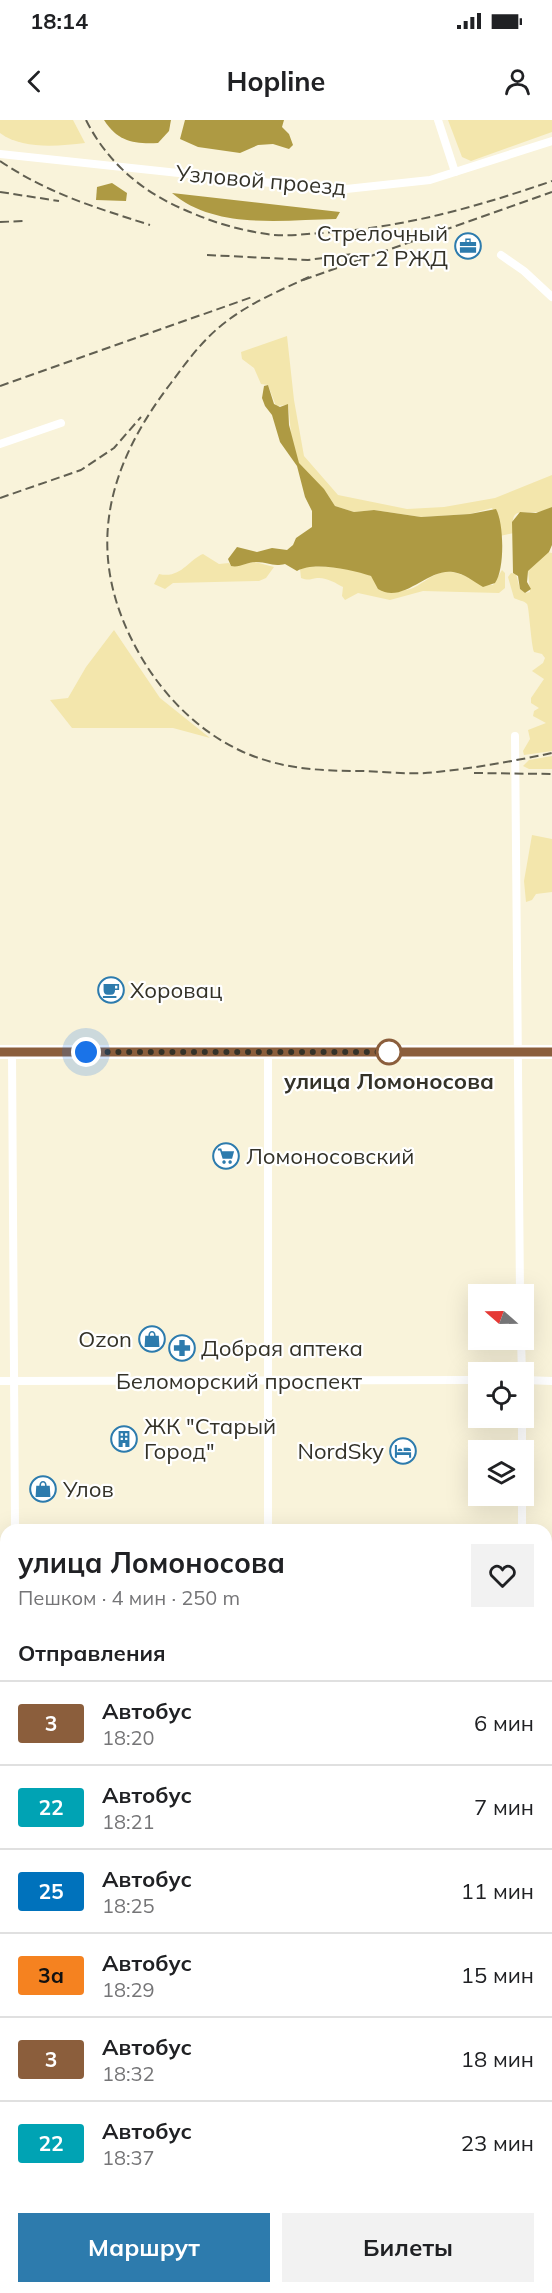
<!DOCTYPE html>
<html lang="ru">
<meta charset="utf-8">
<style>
:root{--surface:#fff;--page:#f2f2f2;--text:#202124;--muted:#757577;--line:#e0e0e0;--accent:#2d7bad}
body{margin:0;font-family:Mulish,sans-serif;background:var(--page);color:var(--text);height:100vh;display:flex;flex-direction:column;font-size:22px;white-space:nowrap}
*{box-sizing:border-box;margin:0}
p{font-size:20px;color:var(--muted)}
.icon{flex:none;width:33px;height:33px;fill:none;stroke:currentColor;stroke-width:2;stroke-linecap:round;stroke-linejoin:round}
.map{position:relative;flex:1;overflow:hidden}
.details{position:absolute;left:0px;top:1404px;width:552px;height:770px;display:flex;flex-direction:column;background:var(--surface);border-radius:18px 18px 0 0;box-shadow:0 6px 24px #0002}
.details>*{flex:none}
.badge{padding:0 12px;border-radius:4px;font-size:21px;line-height:39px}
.needle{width:39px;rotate:290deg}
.controls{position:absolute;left:468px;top:1164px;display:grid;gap:12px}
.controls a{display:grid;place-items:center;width:66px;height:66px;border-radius:0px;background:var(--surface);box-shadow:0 6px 24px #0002;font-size:30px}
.you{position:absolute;width:30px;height:30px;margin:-15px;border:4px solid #fff;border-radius:50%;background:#1a73e8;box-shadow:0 0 0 9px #1a73e833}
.map>.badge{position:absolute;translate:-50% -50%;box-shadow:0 0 0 3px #fff}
h2{padding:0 18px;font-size:22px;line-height:54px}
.round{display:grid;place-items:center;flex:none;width:63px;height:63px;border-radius:0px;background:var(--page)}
.summary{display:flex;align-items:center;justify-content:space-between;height:102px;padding:0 18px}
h1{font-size:28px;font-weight:700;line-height:45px}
.button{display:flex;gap:12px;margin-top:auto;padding:12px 18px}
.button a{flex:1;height:69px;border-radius:0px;background:var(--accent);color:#fff;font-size:24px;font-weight:700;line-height:69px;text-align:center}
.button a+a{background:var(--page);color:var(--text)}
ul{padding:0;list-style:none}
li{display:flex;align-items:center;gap:18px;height:84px;padding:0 18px;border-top:2px solid var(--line)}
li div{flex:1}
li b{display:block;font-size:22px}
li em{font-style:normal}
li .badge{min-width:66px;font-weight:700;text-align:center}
.status{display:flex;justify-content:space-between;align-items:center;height:42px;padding:0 30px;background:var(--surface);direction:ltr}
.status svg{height:16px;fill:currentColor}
header{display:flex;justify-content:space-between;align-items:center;height:78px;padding:0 18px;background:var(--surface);font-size:27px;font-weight:700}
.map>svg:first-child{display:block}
.green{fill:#f3e6ac}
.water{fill:#ae9a43}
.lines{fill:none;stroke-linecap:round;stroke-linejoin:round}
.minor{stroke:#fff;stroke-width:8}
.major{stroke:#dccd89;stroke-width:10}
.rail{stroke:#615f51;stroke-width:2;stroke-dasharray:9 4.5;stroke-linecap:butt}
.line-casing{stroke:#fff;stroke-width:14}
.line{stroke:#8b5e3c;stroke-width:9}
.walk{stroke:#343228;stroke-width:6;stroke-dasharray:0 10.8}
.stop-dot{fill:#fff;stroke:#8b5e3c;stroke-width:3}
.labels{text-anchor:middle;stroke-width:4.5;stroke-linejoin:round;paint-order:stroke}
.street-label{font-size:22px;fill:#343228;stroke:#fff}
.poi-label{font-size:22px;fill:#343228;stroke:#fff;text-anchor:start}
.stop-label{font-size:22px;font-weight:bold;fill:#343228;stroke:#fff}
</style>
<div class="status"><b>18:14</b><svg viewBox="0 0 49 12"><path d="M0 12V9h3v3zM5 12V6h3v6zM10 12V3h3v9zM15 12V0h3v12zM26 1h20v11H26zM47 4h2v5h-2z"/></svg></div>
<header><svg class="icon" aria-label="back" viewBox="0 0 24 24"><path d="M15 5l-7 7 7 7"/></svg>Hopline<svg class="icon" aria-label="person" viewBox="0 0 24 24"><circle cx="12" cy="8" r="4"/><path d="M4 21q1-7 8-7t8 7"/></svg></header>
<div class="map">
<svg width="552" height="2173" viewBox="0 0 552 2173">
<rect width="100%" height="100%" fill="#f9f3da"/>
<g class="green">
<path d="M0,0H73L85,23C59,26 23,30 0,13Z"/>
<polygon points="448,0 552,0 552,12 471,41 462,37"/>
<path d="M287,216L294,280L304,336L338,375L407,389L444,387L495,378L552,355V387C547,389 542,392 537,392C521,394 509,386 514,413L500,416V401L492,388L470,394L421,397L374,390L354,392L335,386C326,370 313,361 301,348C290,334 291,301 288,285L276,286L268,265L261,264L254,248L242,239L241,232Z"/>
<path d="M547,432L552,433V631L524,635L523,631L530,619L528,610L546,603L533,596L534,591L539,588L531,583V578L544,559L532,551L543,543L545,538L542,534L534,532C531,524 529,486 527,484C525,481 517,480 514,478L508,457L511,453L516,454L520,469L525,473L530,472L528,451Z"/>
<path d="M203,434L219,444L229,443L231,446L255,442L274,447L266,458L259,461L173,463L165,469L154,464L159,454C181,459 188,440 203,434Z"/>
<path d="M304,447C320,445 361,448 374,458L377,466L389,473C396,471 406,471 413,468C426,462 435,450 452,452C468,454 477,465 493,465L502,450L505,453V468L499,473L423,471L390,480L358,473L345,480L342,476L343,467C336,463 326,457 317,458C310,459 309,461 301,458L300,449Z"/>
<polygon points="114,510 160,578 210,618 173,608 72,608 50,580 68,578 86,547"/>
<polygon points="552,636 552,649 529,649 523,646 529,640"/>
<polygon points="532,715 552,719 552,772 536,774 532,780 526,782 524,761"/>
<polygon points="552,1911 552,1963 546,1960 546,1912"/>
</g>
<g class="water">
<path d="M104,0H171L169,11L158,23C134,24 118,22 104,0Z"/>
<polygon points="185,0 284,0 282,7 289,14 293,25 289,29 273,24 258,25 240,33 198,27 180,19"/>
<polygon points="112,63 127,73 126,81 96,80 97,67"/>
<path d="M172,73L340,92L336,99C283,100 215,110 172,73Z"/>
<path d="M268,265L274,284L280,287L288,284L289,305L299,343L324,369L335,386L354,392L374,390L421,397L470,394L496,389C504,403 505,449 495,463L483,467C473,461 465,454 453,452C427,448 403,485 378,469L371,456C353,450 314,441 297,451L285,444C272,447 269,442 256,442C246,442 240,448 231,446L228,439L237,427L257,432L272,428L287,430L293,425L296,418L312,407V391L305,377L297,346L280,322L272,295L265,286L262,278L264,266Z"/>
<polygon points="552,387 552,425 549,432 528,451 527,462 531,469 525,473 520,469 518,456 513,453 512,402 520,392 536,393"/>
</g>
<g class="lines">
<g class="minor">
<polyline points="438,0 455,52"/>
<polyline points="0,34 337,70 430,60 552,21"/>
<polyline points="501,135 524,151 552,177"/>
<polyline points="0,324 61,303"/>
<polyline points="515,616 520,1174"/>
<polyline points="12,932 15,1410"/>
<polyline points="521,1220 522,1252"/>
<polyline points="524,1260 552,1261"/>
<polyline points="0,1261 478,1260"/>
<polyline points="522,1330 522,1298"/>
<polyline points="268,1410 268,932"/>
<polyline points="522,1410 522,1376"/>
<polyline points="546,1549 552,1549"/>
<polyline points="0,1591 6,1591"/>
<polyline points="546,1681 552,1683"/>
<polyline points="546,1829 552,1827"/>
<polyline points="0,1919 6,1919"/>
<polyline points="546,1963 552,1967"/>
<polyline points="20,2168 20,2173"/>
<polyline points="273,2168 273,2173"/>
<polyline points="522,2168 522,2173"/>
</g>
<polyline class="major" points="0,932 552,932"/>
<g class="rail">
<path d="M86,0C107,42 142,72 185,90C212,102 238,110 267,114C285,117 304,114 322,113C402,108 477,87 552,61"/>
<path d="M0,41C49,74 94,87 150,105"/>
<polyline points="0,72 59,81"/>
<polyline points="0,102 24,101"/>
<polyline points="207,135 308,140 353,134"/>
<path d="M309,157C281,170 252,182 227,201C204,218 188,240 171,263C105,349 83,436 140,535C163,575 197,610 239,630C279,649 319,651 362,651C387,652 413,655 437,652C475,648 514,641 552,633"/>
<polyline points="303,160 552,72"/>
<polyline points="0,266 252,177"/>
<polyline points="0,378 81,350 114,328 141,297"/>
<polyline points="474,653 552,654"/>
</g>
</g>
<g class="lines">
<g class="line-casing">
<polyline id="line" points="0,932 552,932"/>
</g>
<use href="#line" class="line"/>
<polyline class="walk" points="86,932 389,932"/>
</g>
<defs>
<g id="office-ring" transform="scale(1.35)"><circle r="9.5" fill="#fff" stroke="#2d7bad" stroke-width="1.5"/><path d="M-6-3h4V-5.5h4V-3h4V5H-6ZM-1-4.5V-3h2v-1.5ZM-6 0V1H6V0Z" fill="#2d7bad"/></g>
<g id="cafe-ring" transform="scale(1.35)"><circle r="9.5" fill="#fff" stroke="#2d7bad" stroke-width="1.5"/><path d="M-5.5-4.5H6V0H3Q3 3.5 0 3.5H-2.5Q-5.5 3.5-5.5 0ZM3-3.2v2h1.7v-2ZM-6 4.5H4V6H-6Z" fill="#2d7bad"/></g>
<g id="supermarket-ring" transform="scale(1.35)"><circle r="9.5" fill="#fff" stroke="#2d7bad" stroke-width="1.5"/><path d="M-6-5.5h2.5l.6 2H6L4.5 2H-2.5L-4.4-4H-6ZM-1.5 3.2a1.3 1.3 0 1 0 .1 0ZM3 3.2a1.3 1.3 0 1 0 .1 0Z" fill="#2d7bad"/></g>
<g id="shop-ring" transform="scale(1.35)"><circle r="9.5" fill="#fff" stroke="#2d7bad" stroke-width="1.5"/><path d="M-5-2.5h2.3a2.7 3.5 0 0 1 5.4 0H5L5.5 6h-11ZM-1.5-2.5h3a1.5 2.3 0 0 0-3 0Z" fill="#2d7bad"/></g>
<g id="pharmacy-ring" transform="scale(1.35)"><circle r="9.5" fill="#fff" stroke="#2d7bad" stroke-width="1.5"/><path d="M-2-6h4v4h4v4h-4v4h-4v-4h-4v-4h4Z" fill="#2d7bad"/></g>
<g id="building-ring" transform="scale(1.35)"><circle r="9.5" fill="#fff" stroke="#2d7bad" stroke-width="1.5"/><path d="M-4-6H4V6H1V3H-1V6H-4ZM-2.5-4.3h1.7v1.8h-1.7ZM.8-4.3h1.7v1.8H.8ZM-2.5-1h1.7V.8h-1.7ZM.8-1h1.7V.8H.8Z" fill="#2d7bad"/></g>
<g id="hotel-ring" transform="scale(1.35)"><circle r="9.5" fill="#fff" stroke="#2d7bad" stroke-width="1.5"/><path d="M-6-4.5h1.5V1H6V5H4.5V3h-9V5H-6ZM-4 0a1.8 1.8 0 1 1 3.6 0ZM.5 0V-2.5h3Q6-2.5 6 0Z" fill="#2d7bad"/></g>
</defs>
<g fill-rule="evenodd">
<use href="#office-ring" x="468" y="126"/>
<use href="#cafe-ring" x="111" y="870"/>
<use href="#supermarket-ring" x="226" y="1036"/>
<use href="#shop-ring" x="152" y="1219"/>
<use href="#pharmacy-ring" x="182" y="1228"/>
<use href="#building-ring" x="124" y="1319"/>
<use href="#hotel-ring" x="403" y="1331"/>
<use href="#shop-ring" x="43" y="1369"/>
</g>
<circle class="stop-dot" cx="389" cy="932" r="12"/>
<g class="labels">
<g class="street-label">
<text transform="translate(261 60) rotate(5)" y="8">Узловой проезд</text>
<text x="239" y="1269">Беломорский проспект</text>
</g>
<g class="poi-label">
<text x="448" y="121" text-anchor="end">Стрелочный<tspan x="448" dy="25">пост 2 РЖД</tspan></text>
<text x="130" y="878">Хоровац</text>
<text x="246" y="1044">Ломоносовский</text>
<text x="132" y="1227" text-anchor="end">Ozon</text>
<text x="201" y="1236">Добрая аптека</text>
<text x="144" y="1314">ЖК "Старый<tspan x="144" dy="25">Город"</tspan></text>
<text x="384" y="1339" text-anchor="end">NordSky</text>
<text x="63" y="1377">Улов</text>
</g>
<g class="stop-label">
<text x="389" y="969">улица Ломоносова</text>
</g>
</g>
</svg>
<div class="controls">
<a><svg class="needle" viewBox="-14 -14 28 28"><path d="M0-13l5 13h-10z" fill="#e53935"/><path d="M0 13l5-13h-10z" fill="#757577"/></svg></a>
<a><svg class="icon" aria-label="locate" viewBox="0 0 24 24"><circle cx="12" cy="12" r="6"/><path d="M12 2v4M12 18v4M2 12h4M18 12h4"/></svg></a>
<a><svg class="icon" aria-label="layers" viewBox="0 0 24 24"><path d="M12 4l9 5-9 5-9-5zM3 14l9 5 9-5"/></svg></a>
</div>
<div class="you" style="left:86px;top:932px"></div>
<section class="details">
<div class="summary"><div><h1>улица Ломоносова</h1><p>Пешком · 4 мин · 250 m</p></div><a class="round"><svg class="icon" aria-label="heart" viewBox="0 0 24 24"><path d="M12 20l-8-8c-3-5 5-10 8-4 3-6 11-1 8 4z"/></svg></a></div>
<h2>Отправления</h2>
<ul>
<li><span class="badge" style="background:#8b5e3c;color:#fff">3</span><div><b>Автобус</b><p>18:20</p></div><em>6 мин</em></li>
<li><span class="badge" style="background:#00a3b4;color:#fff">22</span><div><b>Автобус</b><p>18:21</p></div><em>7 мин</em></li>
<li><span class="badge" style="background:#0072bc;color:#fff">25</span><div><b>Автобус</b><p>18:25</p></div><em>11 мин</em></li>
<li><span class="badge" style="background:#f58220;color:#111">3а</span><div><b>Автобус</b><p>18:29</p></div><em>15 мин</em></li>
<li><span class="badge" style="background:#8b5e3c;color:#fff">3</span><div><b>Автобус</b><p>18:32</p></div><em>18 мин</em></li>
<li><span class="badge" style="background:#00a3b4;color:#fff">22</span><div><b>Автобус</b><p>18:37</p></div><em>23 мин</em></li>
</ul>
<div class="button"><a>Маршрут</a><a>Билеты</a></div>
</section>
</div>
